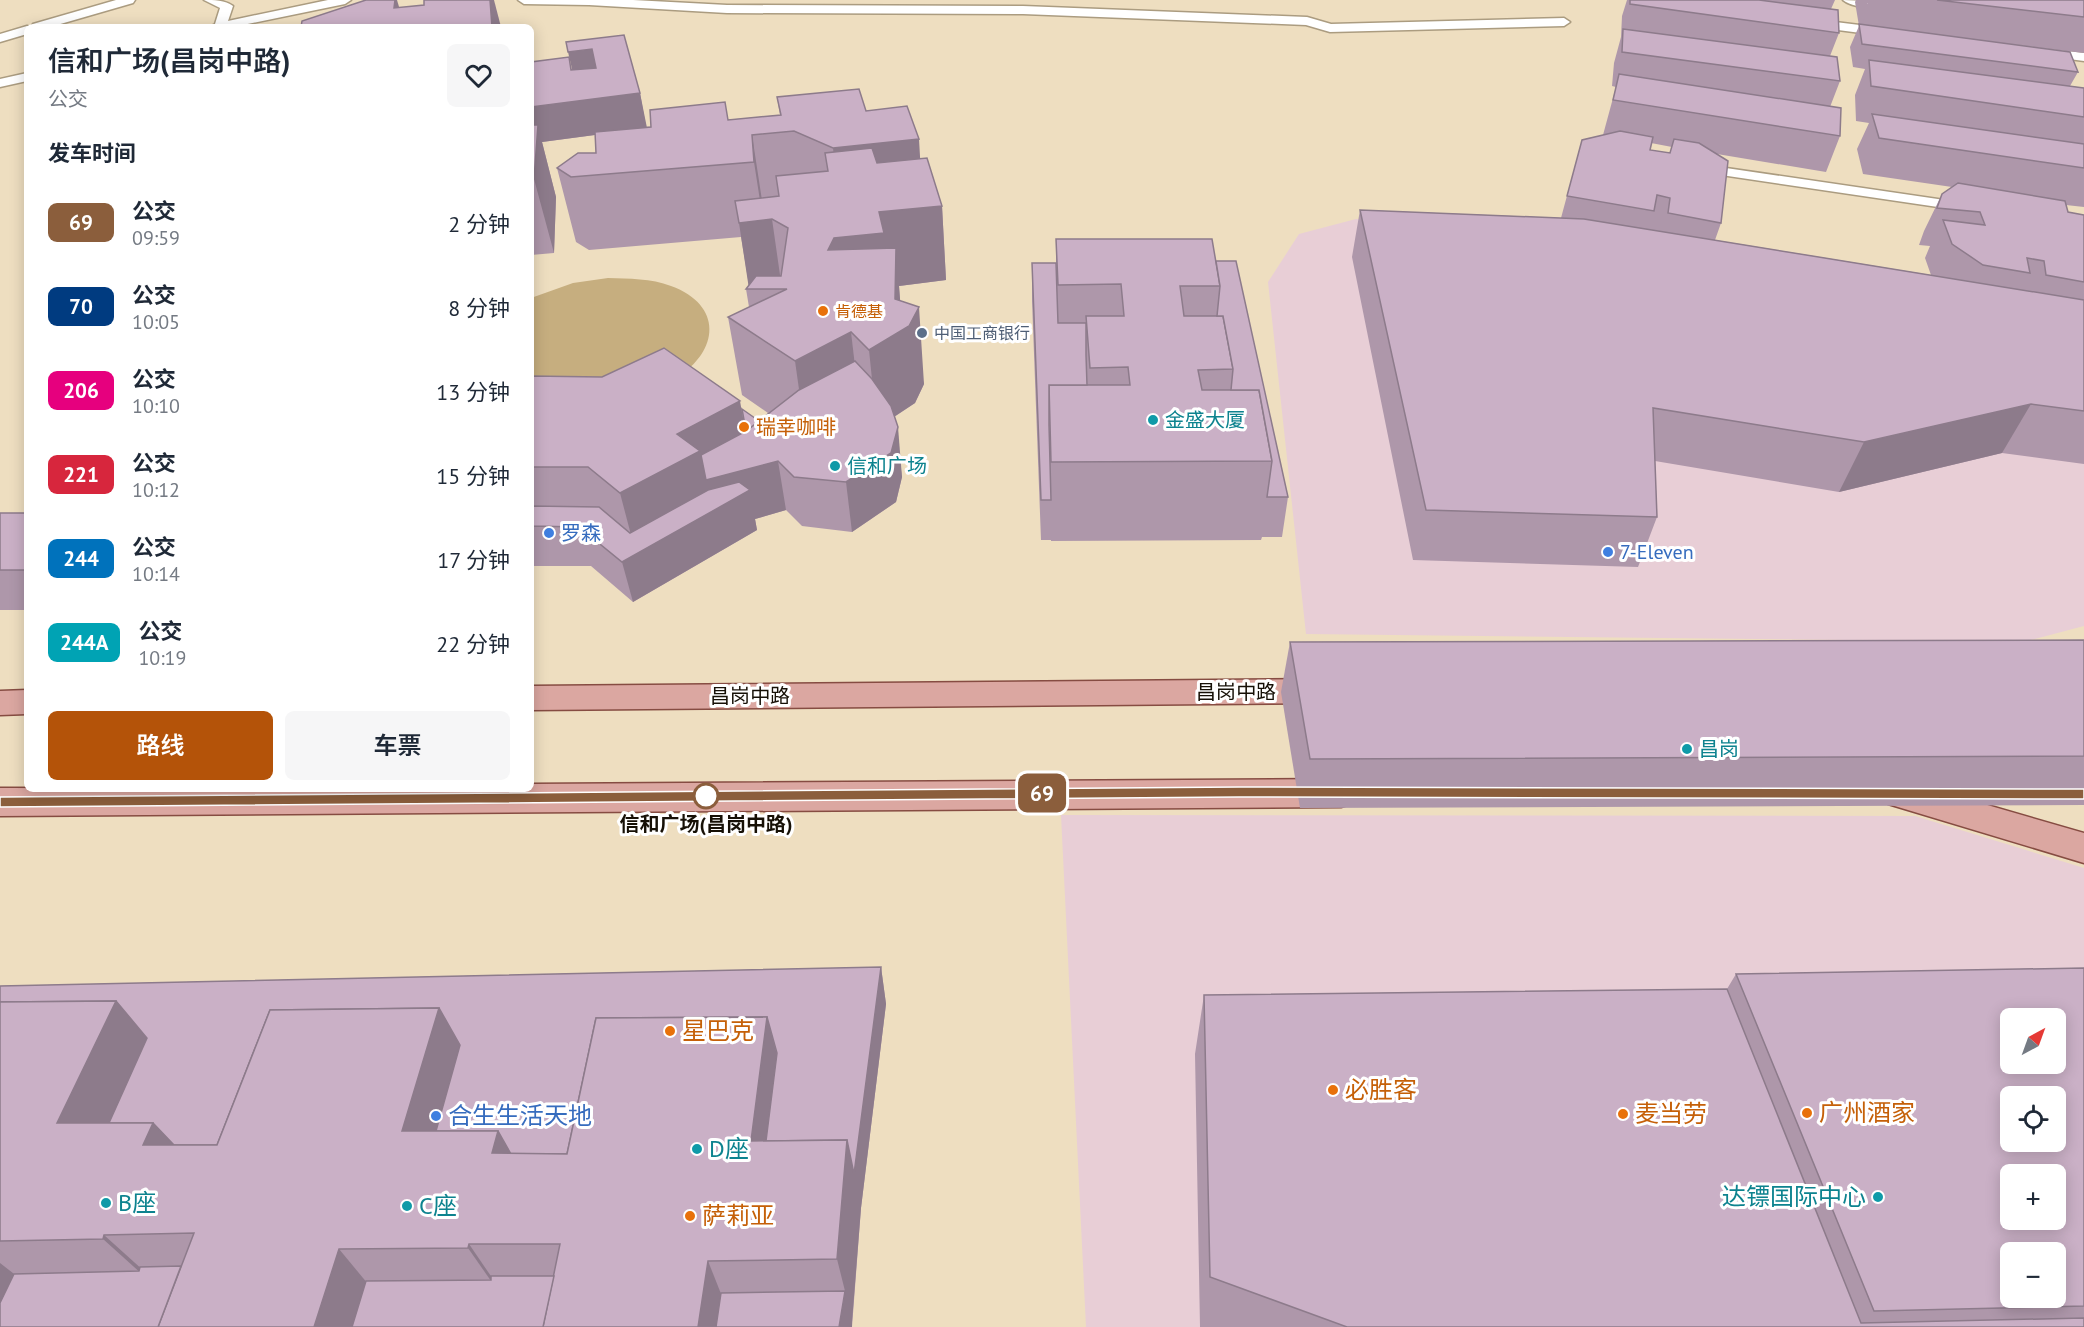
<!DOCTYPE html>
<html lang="zh">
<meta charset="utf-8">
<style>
:root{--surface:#fff;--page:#f6f6f7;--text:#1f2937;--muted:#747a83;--accent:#b45309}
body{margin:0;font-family:"PT Sans","Noto Sans SC",sans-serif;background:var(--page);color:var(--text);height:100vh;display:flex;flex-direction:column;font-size:22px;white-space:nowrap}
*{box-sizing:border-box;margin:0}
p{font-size:20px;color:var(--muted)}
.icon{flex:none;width:33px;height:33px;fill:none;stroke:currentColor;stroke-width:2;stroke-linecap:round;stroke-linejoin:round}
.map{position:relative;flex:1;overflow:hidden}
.side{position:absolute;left:24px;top:24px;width:510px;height:768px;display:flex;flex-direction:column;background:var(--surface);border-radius:9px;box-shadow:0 3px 15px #0003}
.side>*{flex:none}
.badge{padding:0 12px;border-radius:9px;font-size:21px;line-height:39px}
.needle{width:39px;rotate:41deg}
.fabs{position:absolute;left:2000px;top:1008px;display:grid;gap:12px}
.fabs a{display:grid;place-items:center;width:66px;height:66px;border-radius:9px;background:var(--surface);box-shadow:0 3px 15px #0003;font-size:30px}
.map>.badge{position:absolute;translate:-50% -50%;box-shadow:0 0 0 3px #fff}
h2{padding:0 24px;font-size:22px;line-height:54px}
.round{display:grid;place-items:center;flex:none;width:63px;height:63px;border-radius:9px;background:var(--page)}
.head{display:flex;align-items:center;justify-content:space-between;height:102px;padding:0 24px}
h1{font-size:28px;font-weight:600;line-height:45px}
.button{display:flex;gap:12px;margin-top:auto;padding:12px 24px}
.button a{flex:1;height:69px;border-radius:9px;background:var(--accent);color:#fff;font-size:24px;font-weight:600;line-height:69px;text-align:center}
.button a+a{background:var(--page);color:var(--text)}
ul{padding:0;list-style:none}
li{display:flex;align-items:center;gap:18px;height:84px;padding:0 24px}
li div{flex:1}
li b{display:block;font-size:22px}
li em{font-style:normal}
li .badge{min-width:66px;font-weight:700;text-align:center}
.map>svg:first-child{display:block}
.commercial{fill:#e8ced6;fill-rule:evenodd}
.green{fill:#c6ae7f}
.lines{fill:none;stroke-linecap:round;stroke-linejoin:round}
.lane-casing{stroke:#ab9c80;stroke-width:3}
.primary-casing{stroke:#864c42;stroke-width:3}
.lane{fill:#fff;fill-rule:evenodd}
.primary{fill:#dba7a1;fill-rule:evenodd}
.wall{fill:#ae97aa;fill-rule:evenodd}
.shaded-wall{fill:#8d7b8b}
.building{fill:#cab0c6;stroke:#8d7b8b;stroke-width:1.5;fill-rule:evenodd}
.line{fill:#8b5e3c;stroke:#fff;stroke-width:1.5}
.food-dot{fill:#e8710a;stroke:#fff;stroke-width:2}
.service-dot{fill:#5c6f8a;stroke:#fff;stroke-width:2}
.culture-dot{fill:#0f9aa8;stroke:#fff;stroke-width:2}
.shop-dot{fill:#3f7fe0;stroke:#fff;stroke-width:2}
.stop-dot{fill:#fff;stroke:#8b5e3c;stroke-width:3}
.labels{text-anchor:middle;stroke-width:6;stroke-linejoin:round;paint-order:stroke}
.far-food-label{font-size:16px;fill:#c56008;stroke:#fff;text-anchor:start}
.far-service-label{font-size:16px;fill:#4e5e75;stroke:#fff;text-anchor:start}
.culture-label{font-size:20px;fill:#0d838f;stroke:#fff;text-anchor:start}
.food-label{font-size:20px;fill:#c56008;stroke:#fff;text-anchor:start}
.shop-label{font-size:20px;fill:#366cbe;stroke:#fff;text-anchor:start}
.street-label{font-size:20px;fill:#161006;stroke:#fff}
.stop-label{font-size:20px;font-weight:bold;fill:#161006;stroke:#fff}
.near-food-label{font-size:24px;fill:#c56008;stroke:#fff;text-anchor:start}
.near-shop-label{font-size:24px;fill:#366cbe;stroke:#fff;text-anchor:start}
.near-culture-label{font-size:24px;fill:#0d838f;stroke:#fff;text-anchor:start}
</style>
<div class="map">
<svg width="2084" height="1327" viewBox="0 0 2084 1327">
<rect width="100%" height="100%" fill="#eedec0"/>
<g class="commercial">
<polygon points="1356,219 1530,240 2084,330 2084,626 2023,642 1306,634 1268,282 1299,234"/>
<path d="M1061,815L1915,816L2084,868V1327H1086ZM2010,1018H2055V1064H2010ZM2010,1096H2055V1142H2010ZM2010,1174H2055V1220H2010ZM2010,1252H2055V1298H2010Z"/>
</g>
<path class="green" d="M608,278C629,279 651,278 671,286C723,305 720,351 676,378C667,383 651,382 640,384C604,389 567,394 531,400V298L573,283Z"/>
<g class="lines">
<g class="lane-casing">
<g id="lane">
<polygon points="116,0 135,0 133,3 50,27 31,27 33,24"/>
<path d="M204,0C214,0 225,0 233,6L228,21L328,0H351L345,4L233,27H210L215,24L220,8Z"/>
<polygon points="518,0 633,0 727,5 1023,6 1307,17 1331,24 1564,18 1570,22 1564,26 1330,32 1306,25 1023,14 727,13 589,5 524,4"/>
<path d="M1843,0L1888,2L1890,5C1882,12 1851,7 1843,0Z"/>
<polygon points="1811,19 1884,28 1890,32 1884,36 1807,26 1807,20"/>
<polygon points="27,26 30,27 27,27 27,34 0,42 0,34"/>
<polygon points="2043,48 2084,53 2084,61 2039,55 2037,52"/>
<polygon points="27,73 27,81 0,87 0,79"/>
<polygon points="1699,164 1965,203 1972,207 1965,211 1694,171 1692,168 1694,165"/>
</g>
</g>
<g class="primary-casing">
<g id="primary">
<polygon points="1327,679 1339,682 1344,691 1339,700 1327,703 531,710 531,686"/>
<polygon points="27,690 27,714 0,715 0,691"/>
<polygon points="1341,779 1354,783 1359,793 1354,803 1341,807 0,816 0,788 531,789 531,784"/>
<polygon points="1901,780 2084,833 2084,863 1888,804 1883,794 1888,784"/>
</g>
</g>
<use href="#lane" class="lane"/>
<use href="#primary" class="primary"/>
</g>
<g class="wall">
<path d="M1627,0H1835L1831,9L1839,33L1830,56L1840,81L1830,107L1840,136L1826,172L1717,154L1721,223L1715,240L1931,275L1925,258L1930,246L1919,245L1924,231L1942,194L1952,187L1863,174L1857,149L1869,123L1856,121L1855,95L1865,69L1853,67L1850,47L1859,26L1855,2L1856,0H1869L1867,4L1869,0H2084V53L2016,45L2078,72L2070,86L2084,88V207L2066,205L2068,212L2084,215V464L2002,453L1839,492L1655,461L1657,517L1638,567L1413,560L1352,257L1360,210L1561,218L1582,140L1603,135L1616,87L1612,86L1614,63L1621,37L1622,16ZM1651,143L1672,147L1670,153L1650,150Z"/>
<polygon points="569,57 572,70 640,93 646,127 780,115 777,97 866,111 920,159 942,206 946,280 899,286 900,301 924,384 915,403 894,417 902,477 896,502 852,532 802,526 786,510 755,519 757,530 633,602 591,566 531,566 531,376 742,409 759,421 768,413 742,395 728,317 749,307 746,289 749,285 741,237 589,250 576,242 557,168 596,153 595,135 542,142 556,197 554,253 531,255 531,62"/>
<polygon points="1056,239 1216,261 1288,497 1282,537 1262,537 1261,540 1051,541 1051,540 1041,540 1032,301 1032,263 1056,263"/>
<rect x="0" y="513" width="27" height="97"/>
<polygon points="2084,640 2084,805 1300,808 1281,692 1290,642"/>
<polygon points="881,967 886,1004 861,1208 852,1327 0,1327 0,986"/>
<polygon points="2084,968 2084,1327 1200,1327 1195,1054 1204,995 1727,989 1736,974"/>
</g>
<g class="shaded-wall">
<polygon points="395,0 397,0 405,27 394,8"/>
<polygon points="490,0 494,0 501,27 492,27"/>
<polygon points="592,49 600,83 576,86 568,52"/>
<polygon points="640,93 647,128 542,142 556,197 554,253 534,179 531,144 531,107"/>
<polygon points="752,135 763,207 772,219 782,289 749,289 739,223 763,220 754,162"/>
<polygon points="919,139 923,208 942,206 946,280 899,286 902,324 919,307 924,384 915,403 877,428 869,350 828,250 841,221 833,148"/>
<polygon points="851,332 860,409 806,439 795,361"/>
<polygon points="740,401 747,441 778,461 786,510 755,519 757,530 633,602 622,562 636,554 620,493 677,434"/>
<polygon points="2031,404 2002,453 1839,492 1864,442"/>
<polygon points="898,427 902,477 896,502 852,532 846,482"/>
<polygon points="881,967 886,1004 861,1208 852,1322 852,1327 839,1327 845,1291 837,1259 847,1140"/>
<polygon points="116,1001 178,1074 206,1180 57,1123"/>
<polygon points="439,1008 480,1081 458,1166 402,1131"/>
<polygon points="767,1017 786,1089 776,1175 751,1141"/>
<polygon points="498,1131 530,1188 492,1153"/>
<polygon points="104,1235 175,1299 174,1303 103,1239"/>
<polygon points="469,1244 512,1307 512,1311 468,1248"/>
<polygon points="339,1249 392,1313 388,1327 314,1327"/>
<polygon points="708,1261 733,1324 733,1327 698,1327"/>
<polygon points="0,1263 54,1305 0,1327"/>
</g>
<g class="building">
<polygon points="366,0 395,0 394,8 424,5 424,0 490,0 492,27 301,27 302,21"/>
<polygon points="1630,0 1759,0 1838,10 1839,33 1630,4"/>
<polygon points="1937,0 2084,0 2084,17"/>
<polygon points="1859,24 2070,52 2078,72 1862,44"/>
<polygon points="1623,29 1837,57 1840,81 1622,52"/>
<polygon points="624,35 640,93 531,107 531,62 569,57 571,70 596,68 592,49 568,52 566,42"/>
<polygon points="1869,60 2084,88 2084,117 1871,86"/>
<polygon points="1619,74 1841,108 1840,136 1613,100"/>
<polygon points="859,89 866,111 907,106 919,139 833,148 794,131 752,135 754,162 571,177 557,168 578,153 596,153 595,132 651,127 650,110 725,102 728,120 781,115 777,97"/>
<polygon points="1872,114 2084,144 2084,168 1879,138"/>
<polygon points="531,125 538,125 534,179 531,179"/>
<polygon points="1620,131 1653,137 1650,150 1670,153 1674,139 1699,143 1728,161 1721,223 1668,213 1670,198 1657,195 1654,211 1567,196 1582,140"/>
<polygon points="872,148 877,163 927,158 942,206 879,212 884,233 834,238 828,250 896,248 895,299 919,307 909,326 869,350 851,332 795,361 728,317 787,289 746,289 756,276 781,276 788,228 772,219 739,223 735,201 779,196 776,176 828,171 825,153"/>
<polygon points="1958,183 2065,201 2068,212 2084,215 2084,282 2046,275 2044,261 2027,258 2030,273 1983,265 1952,244 1943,220 1985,225 1980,212 1937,208 1942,194"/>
<polygon points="1360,210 1584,219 2084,300 2084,411 2031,404 1864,442 1653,408 1657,517 1426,510"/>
<polygon points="1056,239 1212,239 1220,286 1180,286 1184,316 1223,316 1233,369 1198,370 1202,390 1259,390 1272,461 1051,462 1049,385 1130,385 1128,367 1090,368 1086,316 1124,316 1121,284 1058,285"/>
<polygon points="1216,261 1236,261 1288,497 1267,497 1272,461 1259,390 1231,390 1233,369 1223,316 1217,316 1220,286"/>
<polygon points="1032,263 1056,263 1058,323 1086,323 1086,355 1087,385 1049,385 1049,425 1051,500 1041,500"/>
<polygon points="664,348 740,401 677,434 700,451 620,493 588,467 531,467 531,376 602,377"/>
<polygon points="855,361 872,379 891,406 898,427 891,453 846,482 794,477 778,461 706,480 701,455 746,431 799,390"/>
<polygon points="742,409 759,421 746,431"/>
<polygon points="739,482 750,490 622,562 579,527 531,526 531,506 599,507 630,533 708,490"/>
<rect x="0" y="513" width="27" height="57"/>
<polygon points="2084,640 2084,756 1310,759 1290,642"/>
<polygon points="881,967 854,1174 847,1140 766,1141 777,1053 767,1017 596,1018 567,1154 511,1154 498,1131 436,1131 460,1045 439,1008 270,1010 217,1145 174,1145 153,1123 109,1123 147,1038 116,1001 0,1002 0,986"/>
<path d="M2084,968V1306L1874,1311L1736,974ZM2010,1018H2055V1064H2010ZM2010,1096H2055V1142H2010ZM2010,1174H2055V1220H2010ZM2010,1252H2055V1298H2010Z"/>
<polygon points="1727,989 1861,1323 2084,1318 2084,1327 1347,1327 1210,1277 1204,995"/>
<polygon points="116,1001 57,1123 153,1123 143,1145 217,1145 270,1010 439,1008 402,1131 498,1131 492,1153 567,1154 596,1018 767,1017 751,1141 847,1140 837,1259 708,1261 698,1327 543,1327 560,1244 469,1244 468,1248 339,1249 314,1327 158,1327 194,1233 104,1235 103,1239 0,1241 0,1002"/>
<polygon points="181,1266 158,1327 0,1327 0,1303 14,1274 139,1271 140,1267"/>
<polygon points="491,1276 554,1276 543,1327 352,1327 366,1281 491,1280"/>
<polygon points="845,1291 839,1327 716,1327 721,1293"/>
</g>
<polygon class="line" points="1239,787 2084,789 2084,799 1239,797 0,807 0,797"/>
<g class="food-dot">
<circle cx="823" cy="311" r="6"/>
<circle cx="744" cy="427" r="6"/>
<circle cx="670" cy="1031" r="6"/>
<circle cx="1333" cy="1090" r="6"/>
<circle cx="1807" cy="1113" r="6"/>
<circle cx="1623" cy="1114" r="6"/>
<circle cx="690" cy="1216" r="6"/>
</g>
<circle class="service-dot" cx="922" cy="333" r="6"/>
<g class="culture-dot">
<circle cx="1153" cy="420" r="6"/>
<circle cx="835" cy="466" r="6"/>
<circle cx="1687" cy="749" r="6"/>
<circle cx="697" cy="1149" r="6"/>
<circle cx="1878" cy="1197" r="6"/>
<circle cx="106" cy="1203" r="6"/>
<circle cx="407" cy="1206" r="6"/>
</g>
<g class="shop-dot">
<circle cx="549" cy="533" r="6"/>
<circle cx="1608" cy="552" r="6"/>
<circle cx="436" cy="1116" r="6"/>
</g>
<circle class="stop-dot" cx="706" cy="796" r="12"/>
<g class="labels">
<g class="far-food-label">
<text x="835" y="317">肯德基</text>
</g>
<g class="far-service-label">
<text x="934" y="339">中国工商银行</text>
</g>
<g class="culture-label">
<text x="1165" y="427">金盛大厦</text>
<text x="847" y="473">信和广场</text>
<text x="1699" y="756">昌岗</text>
</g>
<g class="food-label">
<text x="756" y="434">瑞幸咖啡</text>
</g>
<g class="shop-label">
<text x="561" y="540">罗森</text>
<text x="1620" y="559">7-Eleven</text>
</g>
<g class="street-label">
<text x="1236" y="699">昌岗中路</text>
<text x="750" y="703">昌岗中路</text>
</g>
<g class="stop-label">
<text x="706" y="831">信和广场(昌岗中路)</text>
</g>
<g class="near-food-label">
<text x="682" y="1039">星巴克</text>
<text x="1345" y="1098">必胜客</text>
<text x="1819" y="1121">广州酒家</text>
<text x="1635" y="1122">麦当劳</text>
<text x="702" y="1224">萨莉亚</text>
</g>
<g class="near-shop-label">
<text x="448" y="1124">合生生活天地</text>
</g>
<g class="near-culture-label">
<text x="709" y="1157">D座</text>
<text x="1866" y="1205" text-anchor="end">达镖国际中心</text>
<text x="118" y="1211">B座</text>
<text x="419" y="1214">C座</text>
</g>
</g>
</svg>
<div class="fabs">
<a><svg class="needle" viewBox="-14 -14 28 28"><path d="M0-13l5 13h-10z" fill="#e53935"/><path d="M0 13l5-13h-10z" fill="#747a83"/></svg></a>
<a><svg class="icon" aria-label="locate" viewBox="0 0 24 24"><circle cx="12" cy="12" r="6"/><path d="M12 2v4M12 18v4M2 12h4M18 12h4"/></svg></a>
<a>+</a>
<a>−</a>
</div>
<b class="badge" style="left:1042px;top:793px;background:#8b5e3c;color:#fff">69</b>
<section class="side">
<div class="head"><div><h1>信和广场(昌岗中路)</h1><p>公交</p></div><a class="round"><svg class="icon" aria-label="heart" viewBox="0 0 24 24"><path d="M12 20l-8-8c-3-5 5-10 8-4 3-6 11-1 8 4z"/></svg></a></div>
<h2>发车时间</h2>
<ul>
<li><span class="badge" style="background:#8b5e3c;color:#fff">69</span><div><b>公交</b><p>09:59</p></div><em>2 分钟</em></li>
<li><span class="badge" style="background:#003b80;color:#fff">70</span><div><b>公交</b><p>10:05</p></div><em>8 分钟</em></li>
<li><span class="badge" style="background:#e6007e;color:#fff">206</span><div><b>公交</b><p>10:10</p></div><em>13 分钟</em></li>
<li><span class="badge" style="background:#d7263d;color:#fff">221</span><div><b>公交</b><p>10:12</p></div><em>15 分钟</em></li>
<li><span class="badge" style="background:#0072bc;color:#fff">244</span><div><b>公交</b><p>10:14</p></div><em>17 分钟</em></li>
<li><span class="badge" style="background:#00a3b4;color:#fff">244A</span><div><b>公交</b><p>10:19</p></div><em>22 分钟</em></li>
</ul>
<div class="button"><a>路线</a><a>车票</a></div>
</section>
</div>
